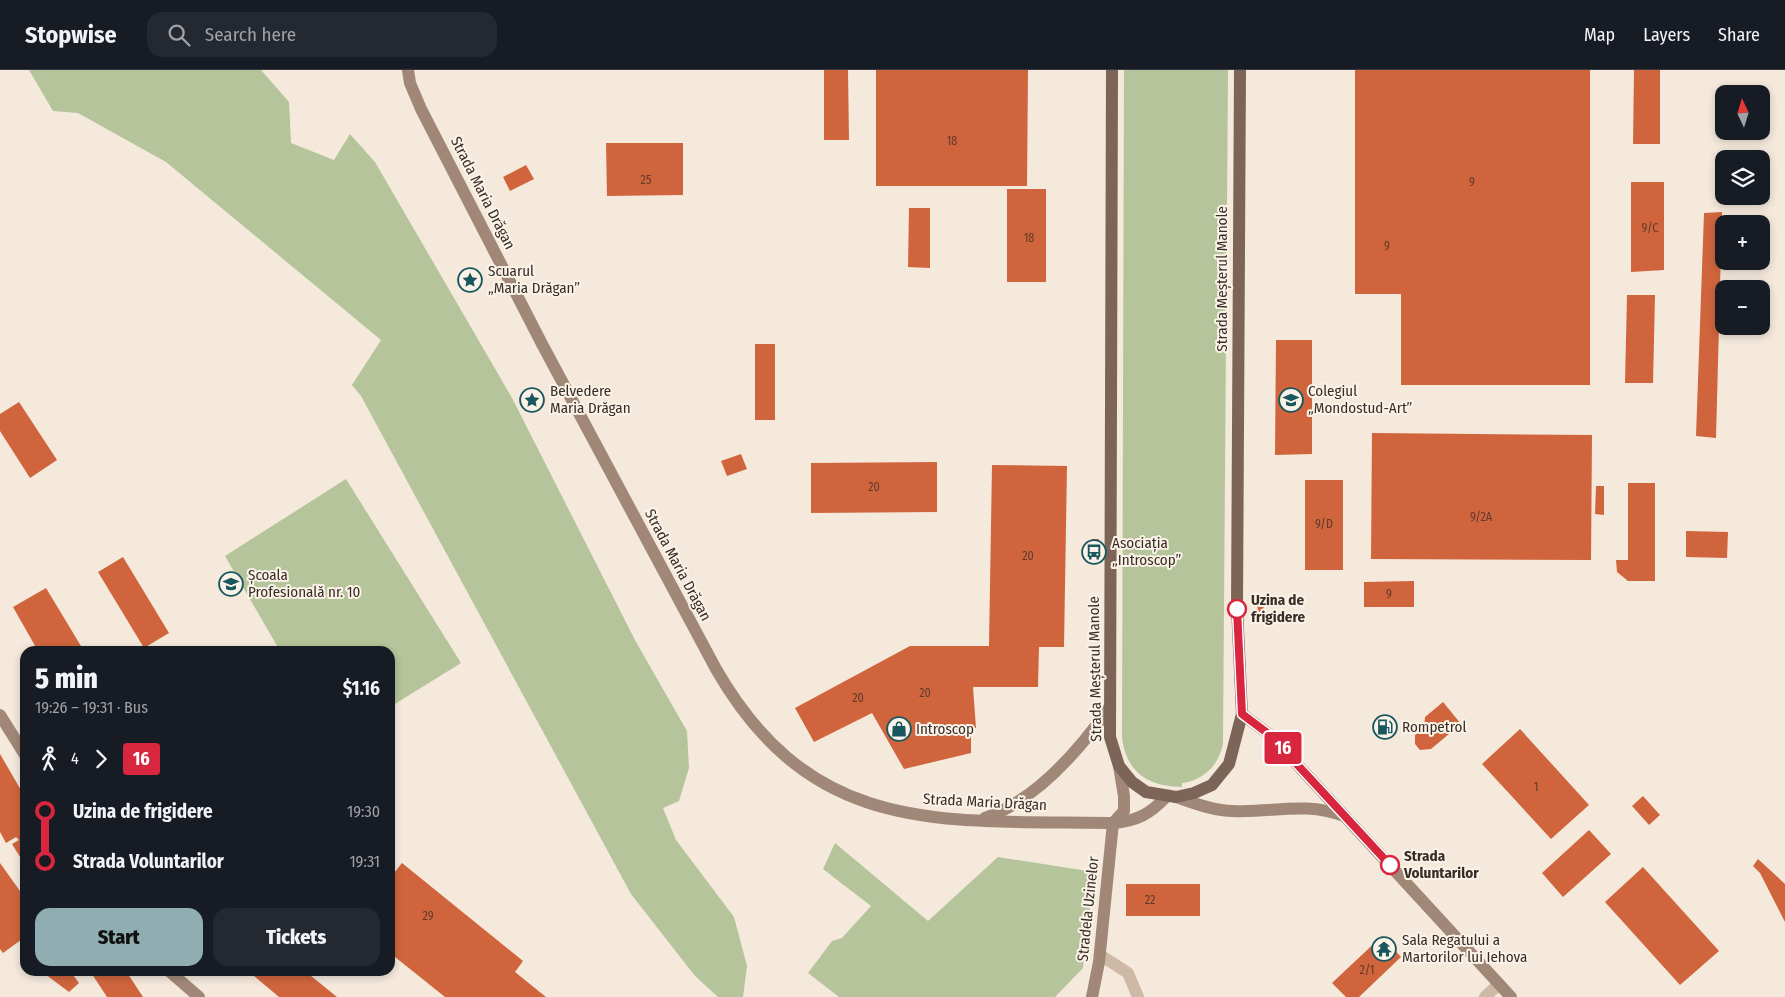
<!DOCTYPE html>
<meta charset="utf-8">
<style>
:root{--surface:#171b24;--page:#242831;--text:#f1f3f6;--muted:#9ea1a6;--line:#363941;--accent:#90adb2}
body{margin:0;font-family:"Fira Sans Condensed",sans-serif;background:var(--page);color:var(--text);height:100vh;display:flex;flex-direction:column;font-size:19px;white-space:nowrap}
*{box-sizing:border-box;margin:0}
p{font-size:16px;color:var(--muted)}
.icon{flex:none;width:28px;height:28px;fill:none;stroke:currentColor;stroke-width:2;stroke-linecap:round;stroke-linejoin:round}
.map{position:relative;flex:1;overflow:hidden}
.details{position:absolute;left:20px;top:576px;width:375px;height:330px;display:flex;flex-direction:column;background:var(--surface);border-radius:15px;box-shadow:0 2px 8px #0003}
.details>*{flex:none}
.badge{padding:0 10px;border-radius:4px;font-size:18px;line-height:32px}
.needle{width:32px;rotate:356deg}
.tools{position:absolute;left:1715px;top:15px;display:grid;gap:10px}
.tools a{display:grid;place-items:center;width:55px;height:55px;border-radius:10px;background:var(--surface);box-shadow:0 2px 8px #0003;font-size:25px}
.map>.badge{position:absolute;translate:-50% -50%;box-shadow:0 0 0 2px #fff}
.legs{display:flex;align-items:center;gap:8px;height:55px;padding:0 15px;font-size:16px}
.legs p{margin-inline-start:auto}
.headline{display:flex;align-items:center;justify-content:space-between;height:85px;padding:0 15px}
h1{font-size:28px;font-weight:800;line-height:38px}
.button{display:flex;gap:10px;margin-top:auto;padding:10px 15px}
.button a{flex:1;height:58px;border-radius:15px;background:var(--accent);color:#111;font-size:20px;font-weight:800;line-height:58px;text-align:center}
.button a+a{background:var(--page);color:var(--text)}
ul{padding:0 15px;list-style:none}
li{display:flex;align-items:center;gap:18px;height:50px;font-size:19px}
li i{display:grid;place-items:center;width:8px;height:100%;margin:0 6px;background:currentColor}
li i::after{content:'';width:12px;height:12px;margin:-6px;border:4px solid;border-radius:50%;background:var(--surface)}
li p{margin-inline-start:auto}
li:first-child i{background:linear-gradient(#0000 50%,currentColor 0)}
li:last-child i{background:linear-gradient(currentColor 50%,#0000 0)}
header{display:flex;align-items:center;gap:30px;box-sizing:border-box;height:70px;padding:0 25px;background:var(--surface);border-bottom:1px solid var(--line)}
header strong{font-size:24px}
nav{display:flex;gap:28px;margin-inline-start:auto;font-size:18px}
.search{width:350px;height:45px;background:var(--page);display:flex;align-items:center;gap:12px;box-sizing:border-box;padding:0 18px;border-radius:15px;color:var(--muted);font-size:19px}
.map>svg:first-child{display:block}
.green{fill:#b5c49a}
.building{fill:#d0653d}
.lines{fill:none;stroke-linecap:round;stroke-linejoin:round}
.street{stroke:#cdb9a6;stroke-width:12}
.secondary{stroke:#a18777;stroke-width:12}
.primary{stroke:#7c6557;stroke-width:12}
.line-1-casing{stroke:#fff;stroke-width:11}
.line-1{stroke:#d7263d;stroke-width:8}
.stop-1-dot{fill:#fff;stroke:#d7263d;stroke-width:2.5}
.labels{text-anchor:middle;stroke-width:4;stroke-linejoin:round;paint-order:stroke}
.number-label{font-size:12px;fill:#5f3b2c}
.street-label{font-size:15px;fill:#392d27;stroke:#fbf3e8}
.poi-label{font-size:15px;fill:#392d27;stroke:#fbf3e8;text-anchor:start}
.stop-label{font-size:15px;font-weight:bold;fill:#392d27;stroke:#fbf3e8;text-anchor:start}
</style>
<header>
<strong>Stopwise</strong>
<div class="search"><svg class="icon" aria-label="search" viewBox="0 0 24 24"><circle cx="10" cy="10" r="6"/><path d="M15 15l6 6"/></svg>Search here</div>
<nav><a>Map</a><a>Layers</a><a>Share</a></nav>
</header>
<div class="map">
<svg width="1785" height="927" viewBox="0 0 1785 927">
<rect width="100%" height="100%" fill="#f4e9db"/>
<g class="green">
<polygon points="29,0 261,0 289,32 291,73 334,90 350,64 375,92 512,328 636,572 687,661 689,698 679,731 663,738 676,770 734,847 747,896 743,927 718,927 695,906 631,824 361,326 352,315 381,270 166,92 78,43 53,41"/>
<path d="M1124,0H1228L1223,673C1220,694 1203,711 1182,713V717C1149,716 1127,704 1122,668Z"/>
<polygon points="346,409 461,593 390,637 390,581 280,581 225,486"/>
<polygon points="835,773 928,851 998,787 1094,802 1083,898 1055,927 839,927 808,903 832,871 842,868 871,836 823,799"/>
</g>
<g class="building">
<polygon points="824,0 848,0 849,70 824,70"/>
<polygon points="876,0 1028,0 1027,116 876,116"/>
<polygon points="1355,0 1590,0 1590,315 1401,315 1401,224 1355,224"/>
<polygon points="1634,0 1660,0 1660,74 1633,74"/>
<polygon points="606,73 683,73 683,125 607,126"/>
<polygon points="526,95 534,109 510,121 503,107"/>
<polygon points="1631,112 1664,112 1664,200 1631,202"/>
<rect x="1007" y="119" width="39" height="93"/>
<polygon points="909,138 930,138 930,198 908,197"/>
<polygon points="1722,142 1716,368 1696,366 1704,143"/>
<polygon points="1627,225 1655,225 1653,313 1625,313"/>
<polygon points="1276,270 1312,270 1312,384 1275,385"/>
<rect x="755" y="274" width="20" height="76"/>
<polygon points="19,332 57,390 30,408 0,361 0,344"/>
<polygon points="1372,363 1592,365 1591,490 1371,489"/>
<polygon points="741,384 747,399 727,406 721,391"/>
<polygon points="937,392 937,442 811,443 811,393"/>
<polygon points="992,395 1067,396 1064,577 1039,577 1038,617 973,617 976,658 971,658 971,683 904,699 872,643 814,672 795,638 910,576 989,576"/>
<rect x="1305" y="410" width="38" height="90"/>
<polygon points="1628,413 1655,413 1655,511 1628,511 1617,502 1616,490 1628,490"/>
<polygon points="1596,416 1604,416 1604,445 1595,444"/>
<polygon points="1686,461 1728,462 1727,488 1686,487"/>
<polygon points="1092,469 1099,469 1098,491 1091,491"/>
<polygon points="123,487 169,563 144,578 98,502"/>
<polygon points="1414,511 1414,537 1364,537 1364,512"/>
<polygon points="46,518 84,581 38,581 13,537"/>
<polygon points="1258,529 1264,529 1263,551 1257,551"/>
<polygon points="1443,632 1461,654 1431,679 1420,680 1415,674 1415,665 1424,659 1425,647"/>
<polygon points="1520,659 1589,735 1551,769 1482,694"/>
<polygon points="0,684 25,727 25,795 12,774 19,770 16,767 6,773 0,762"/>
<polygon points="1643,726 1660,745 1649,755 1632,736"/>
<polygon points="1589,760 1611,784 1563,827 1542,803"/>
<polygon points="1758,789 1785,814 1785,852 1760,803 1753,796"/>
<polygon points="0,793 25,828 25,867 3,883 0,879"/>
<polygon points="402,793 523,891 515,902 546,927 445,927 390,883 390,808"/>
<polygon points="1643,797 1719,881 1680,915 1605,832"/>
<rect x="1126" y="814" width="74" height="32"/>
<polygon points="1382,866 1401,887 1359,927 1346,927 1332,913"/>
<polygon points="41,901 70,901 79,913 69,922"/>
<polygon points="90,901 126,901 143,927 107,927"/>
<polygon points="248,901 305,901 337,927 279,927"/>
</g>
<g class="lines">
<g class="street">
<polyline points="1100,885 1128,903 1138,927"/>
<polyline points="1485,927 1499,914"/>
</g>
<g class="secondary">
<path d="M408,0L410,13L421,39L542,274L716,599C813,768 943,750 1113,753C1137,751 1150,744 1166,727"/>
<polyline points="1242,644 1270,665 1511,927"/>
<polyline points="0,645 25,685"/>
<path d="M1176,727C1194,733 1214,741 1233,741C1273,743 1304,731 1344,746"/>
<path d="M985,748C1036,730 1078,682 1109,638"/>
<polyline points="1113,753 1124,741 1124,726 1119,696"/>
<polyline points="169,901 199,927"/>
<polyline points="1092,927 1099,892 1113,753"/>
</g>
<polyline class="primary" points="1112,0 1110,667 1119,696 1132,712 1146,722 1176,727 1194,723 1212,715 1229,694 1242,644 1237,537 1240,0"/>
</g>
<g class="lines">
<g class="line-1-casing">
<polyline id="line-1" points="1237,539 1242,644 1270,665 1390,795"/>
</g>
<use href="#line-1" class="line-1"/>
</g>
<defs>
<g id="sight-ring" transform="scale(1.25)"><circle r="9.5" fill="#fbf3e8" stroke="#19575e" stroke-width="1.5"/><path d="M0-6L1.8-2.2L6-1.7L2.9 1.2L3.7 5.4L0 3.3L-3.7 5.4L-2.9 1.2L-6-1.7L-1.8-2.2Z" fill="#19575e"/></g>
<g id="university-ring" transform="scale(1.25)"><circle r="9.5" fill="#fbf3e8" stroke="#19575e" stroke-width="1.5"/><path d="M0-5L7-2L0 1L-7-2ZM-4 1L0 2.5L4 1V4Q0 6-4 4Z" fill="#19575e"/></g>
<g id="bus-ring" transform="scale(1.25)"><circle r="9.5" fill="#fbf3e8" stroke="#19575e" stroke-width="1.5"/><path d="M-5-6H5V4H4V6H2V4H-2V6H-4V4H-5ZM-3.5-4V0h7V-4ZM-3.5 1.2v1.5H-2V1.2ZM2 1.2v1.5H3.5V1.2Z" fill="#19575e"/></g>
<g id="fuel-ring" transform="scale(1.25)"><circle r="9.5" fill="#fbf3e8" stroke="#19575e" stroke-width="1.5"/><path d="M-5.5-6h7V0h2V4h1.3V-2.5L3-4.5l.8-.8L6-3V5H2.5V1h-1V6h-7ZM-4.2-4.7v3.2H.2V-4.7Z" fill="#19575e"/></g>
<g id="shop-ring" transform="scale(1.25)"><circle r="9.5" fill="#fbf3e8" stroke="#19575e" stroke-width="1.5"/><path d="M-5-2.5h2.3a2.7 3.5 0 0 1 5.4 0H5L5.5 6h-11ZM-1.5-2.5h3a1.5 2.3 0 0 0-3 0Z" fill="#19575e"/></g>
<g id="temple-ring" transform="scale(1.25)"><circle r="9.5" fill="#fbf3e8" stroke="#19575e" stroke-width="1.5"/><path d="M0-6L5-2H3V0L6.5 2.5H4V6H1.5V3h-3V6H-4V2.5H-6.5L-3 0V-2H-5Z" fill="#19575e"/></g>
</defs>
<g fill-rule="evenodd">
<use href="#sight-ring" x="470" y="210"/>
<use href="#sight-ring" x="532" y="330"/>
<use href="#university-ring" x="1291" y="330"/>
<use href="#bus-ring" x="1094" y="482"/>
<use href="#university-ring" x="231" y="514"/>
<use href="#fuel-ring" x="1385" y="657"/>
<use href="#shop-ring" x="899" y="659"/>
<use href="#temple-ring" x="1384" y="879"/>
</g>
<g class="stop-1-dot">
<circle cx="1237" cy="539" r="9"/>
<circle cx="1390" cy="795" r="9"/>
</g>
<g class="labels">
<g class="number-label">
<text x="952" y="75">18</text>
<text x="646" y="114">25</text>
<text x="1472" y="116">9</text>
<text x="1650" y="162">9/C</text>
<text x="1029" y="172">18</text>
<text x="1387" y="180">9</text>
<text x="874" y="421">20</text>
<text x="1481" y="451">9/2A</text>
<text x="1324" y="458">9/D</text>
<text x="1028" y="490">20</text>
<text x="1389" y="528">9</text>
<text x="925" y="627">20</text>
<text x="858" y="632">20</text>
<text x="1536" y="721">1</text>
<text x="1150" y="834">22</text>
<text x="428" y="850">29</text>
<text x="1367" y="904">2/1</text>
</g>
<g class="street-label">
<text transform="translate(483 123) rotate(63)" y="5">Strada Maria Drăgan</text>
<text transform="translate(1222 209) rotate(-90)" y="5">Strada Meșterul Manole</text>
<text transform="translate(678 495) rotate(62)" y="5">Strada Maria Drăgan</text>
<text transform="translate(1095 599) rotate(-91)" y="5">Strada Meșterul Manole</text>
<text transform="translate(985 732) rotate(3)" y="5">Strada Maria Drăgan</text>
<text transform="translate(1088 839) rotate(-84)" y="5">Stradela Uzinelor</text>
</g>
<g class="poi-label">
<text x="488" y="206">Scuarul<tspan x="488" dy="17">„Maria Drăgan”</tspan></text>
<text x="550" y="326">Belvedere<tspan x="550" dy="17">Maria Drăgan</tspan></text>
<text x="1308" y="326">Colegiul<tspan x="1308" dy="17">„Mondostud-Art”</tspan></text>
<text x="1112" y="478">Asociația<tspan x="1112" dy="17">„Introscop”</tspan></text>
<text x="248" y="510">Școala<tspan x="248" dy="17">Profesională nr. 10</tspan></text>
<text x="1402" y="662">Rompetrol</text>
<text x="916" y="664">Introscop</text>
<text x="1402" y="875">Sala Regatului a<tspan x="1402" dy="17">Martorilor lui Iehova</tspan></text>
</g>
<g class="stop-label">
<text x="1251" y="535">Uzina de<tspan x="1251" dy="17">frigidere</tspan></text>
<text x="1404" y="791">Strada<tspan x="1404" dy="17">Voluntarilor</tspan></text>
</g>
</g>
</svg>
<div class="tools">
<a><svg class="needle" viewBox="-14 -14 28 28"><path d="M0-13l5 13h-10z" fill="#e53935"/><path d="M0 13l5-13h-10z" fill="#9ea1a6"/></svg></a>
<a><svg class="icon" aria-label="layers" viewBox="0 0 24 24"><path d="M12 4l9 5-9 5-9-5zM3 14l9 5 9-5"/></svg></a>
<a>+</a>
<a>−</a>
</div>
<b class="badge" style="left:1283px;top:678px;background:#d7263d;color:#fff">16</b>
<section class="details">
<div class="headline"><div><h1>5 min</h1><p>19:26 – 19:31 · Bus</p></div><b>$1.16</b></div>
<div class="legs"><svg class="icon" aria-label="walk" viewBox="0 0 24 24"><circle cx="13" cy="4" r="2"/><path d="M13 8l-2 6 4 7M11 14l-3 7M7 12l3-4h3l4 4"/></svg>4<svg class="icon" aria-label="forward" viewBox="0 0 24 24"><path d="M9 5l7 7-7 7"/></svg><b class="badge" style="background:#d7263d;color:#fff">16</b></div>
<ul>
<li><i style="color:#d7263d"></i><b>Uzina de frigidere</b><p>19:30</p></li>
<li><i style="color:#d7263d"></i><b>Strada Voluntarilor</b><p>19:31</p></li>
</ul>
<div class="button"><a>Start</a><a>Tickets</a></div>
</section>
</div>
